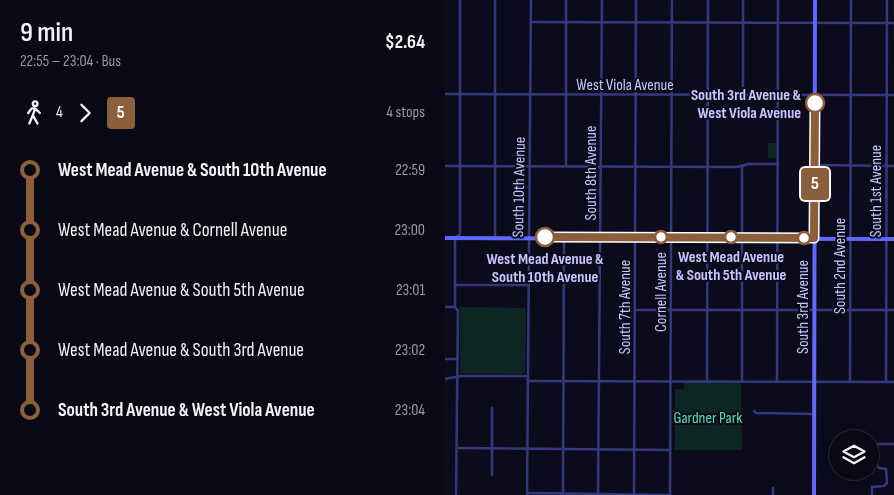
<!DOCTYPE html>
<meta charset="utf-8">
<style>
:root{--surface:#090815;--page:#12111e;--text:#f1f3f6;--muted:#999aa0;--line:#292934}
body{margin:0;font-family:"Sofia Sans Condensed",sans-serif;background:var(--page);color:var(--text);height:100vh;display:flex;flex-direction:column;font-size:19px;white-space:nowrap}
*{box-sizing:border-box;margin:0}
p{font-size:16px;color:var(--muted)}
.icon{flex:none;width:28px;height:28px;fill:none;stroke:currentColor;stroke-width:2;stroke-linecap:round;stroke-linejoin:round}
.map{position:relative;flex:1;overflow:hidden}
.details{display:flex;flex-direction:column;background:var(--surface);width:445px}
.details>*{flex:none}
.badge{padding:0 10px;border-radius:4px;font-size:18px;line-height:32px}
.fabs{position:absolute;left:384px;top:430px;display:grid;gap:10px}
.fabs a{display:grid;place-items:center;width:50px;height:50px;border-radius:50%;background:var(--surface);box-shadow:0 2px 12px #0003,0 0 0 1px var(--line);font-size:25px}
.map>.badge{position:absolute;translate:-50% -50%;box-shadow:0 0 0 2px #fff}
.legs{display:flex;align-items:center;gap:8px;height:55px;padding:0 20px;font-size:16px}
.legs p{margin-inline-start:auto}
.head{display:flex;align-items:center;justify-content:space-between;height:85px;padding:0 20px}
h1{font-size:28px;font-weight:600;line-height:38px}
ul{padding:0 20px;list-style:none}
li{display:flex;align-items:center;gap:18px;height:60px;font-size:19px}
li i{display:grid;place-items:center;width:8px;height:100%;margin:0 6px;background:currentColor}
li i::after{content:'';width:12px;height:12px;margin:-6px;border:4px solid;border-radius:50%;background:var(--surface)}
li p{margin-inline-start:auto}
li:first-child i{background:linear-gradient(#0000 50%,currentColor 0)}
li:last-child i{background:linear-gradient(currentColor 50%,#0000 0)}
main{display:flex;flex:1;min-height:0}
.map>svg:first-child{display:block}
.green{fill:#0e2623}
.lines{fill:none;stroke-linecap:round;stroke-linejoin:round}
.street{stroke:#34397d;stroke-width:2.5}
.secondary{stroke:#5d68ff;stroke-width:4}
.line-1-casing{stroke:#fff;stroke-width:11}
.line-1{stroke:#8b5e3c;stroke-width:8}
.stop-1-dot{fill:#fff;stroke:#8b5e3c;stroke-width:2.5}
.labels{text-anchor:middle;stroke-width:4;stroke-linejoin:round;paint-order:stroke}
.street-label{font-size:16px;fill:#c7c6ff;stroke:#0c0b1c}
.stop-label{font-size:16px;font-weight:bold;fill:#c7c6ff;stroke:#0c0b1c}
.park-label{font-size:16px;fill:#51e0af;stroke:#0c0b1c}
</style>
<main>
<section class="details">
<div class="head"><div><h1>9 min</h1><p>22:55 – 23:04 · Bus</p></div><b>$2.64</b></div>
<div class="legs"><svg class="icon" aria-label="walk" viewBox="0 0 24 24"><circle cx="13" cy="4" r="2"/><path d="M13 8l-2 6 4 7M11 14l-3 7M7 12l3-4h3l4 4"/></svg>4<svg class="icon" aria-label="forward" viewBox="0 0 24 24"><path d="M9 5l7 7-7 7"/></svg><b class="badge" style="background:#8b5e3c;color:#fff">5</b><p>4 stops</p></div>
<ul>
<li><i style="color:#8b5e3c"></i><b>West Mead Avenue &amp; South 10th Avenue</b><p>22:59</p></li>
<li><i style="color:#8b5e3c"></i><span>West Mead Avenue &amp; Cornell Avenue</span><p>23:00</p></li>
<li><i style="color:#8b5e3c"></i><span>West Mead Avenue &amp; South 5th Avenue</span><p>23:01</p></li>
<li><i style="color:#8b5e3c"></i><span>West Mead Avenue &amp; South 3rd Avenue</span><p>23:02</p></li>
<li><i style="color:#8b5e3c"></i><b>South 3rd Avenue &amp; West Viola Avenue</b><p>23:04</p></li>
</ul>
</section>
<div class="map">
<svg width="449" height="495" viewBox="0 0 449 495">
<rect width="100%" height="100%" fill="#0c0b1c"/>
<g class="green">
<rect x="323" y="143" width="8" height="15"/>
<polygon points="15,307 81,308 80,372 77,374 15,373"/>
<polygon points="239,381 296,382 297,450 228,450 230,446 230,389 239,389"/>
</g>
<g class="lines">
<g class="street">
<polyline points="121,0 121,166"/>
<polyline points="298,0 298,95"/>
<polyline points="86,22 449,23"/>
<polyline points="0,94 449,95"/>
<polyline points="371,165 449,166"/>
<polyline points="0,166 292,167 303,164 333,164"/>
<polyline points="50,237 50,0"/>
<polyline points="10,285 82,285"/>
<polyline points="0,307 10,307"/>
<polyline points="191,310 449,310"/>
<polyline points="0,359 12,359"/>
<polyline points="0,379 16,376 83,376"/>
<polyline points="262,380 263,0"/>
<polyline points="297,380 297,166"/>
<polyline points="83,381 449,382"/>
<polyline points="332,381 333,0"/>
<polyline points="405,382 406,0"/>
<polyline points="441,382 442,0"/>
<polyline points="47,408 47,475"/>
<polyline points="309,411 311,413 369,414"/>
<polyline points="425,444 449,444"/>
<polyline points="12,448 225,450"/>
<polyline points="82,493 225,495"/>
<polyline points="118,493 119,238"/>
<polyline points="189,494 191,0"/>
<polyline points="11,495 13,311 10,307 10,238 15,234 15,0"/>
<polyline points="82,495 86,0"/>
<polyline points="153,495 157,0"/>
<polyline points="225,495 227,0"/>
<polyline points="328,495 328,488"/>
<polyline points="427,495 427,487 439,486 442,483 441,469 434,468 431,464 432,444"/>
</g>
<g class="secondary">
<polyline points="0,238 449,239"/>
<polyline points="369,495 370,0"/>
</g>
</g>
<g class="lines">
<g class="line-1-casing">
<polyline id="line-1" points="100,237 369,238 370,103"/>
</g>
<use href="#line-1" class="line-1"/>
</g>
<g class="stop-1-dot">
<circle cx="370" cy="103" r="9"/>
<circle cx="100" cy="237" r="9"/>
<circle cx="216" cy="237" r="6"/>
<circle cx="286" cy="237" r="6"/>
<circle cx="359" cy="238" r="6"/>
</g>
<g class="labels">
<g class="street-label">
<text x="180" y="90">West Viola Avenue</text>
<text transform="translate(145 173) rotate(-90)" y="6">South 8th Avenue</text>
<text transform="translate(73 187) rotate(-89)" y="6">South 10th Avenue</text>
<text transform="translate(430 191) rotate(-90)" y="6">South 1st Avenue</text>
<text transform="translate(394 266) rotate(-90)" y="6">South 2nd Avenue</text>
<text transform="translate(215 292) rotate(-90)" y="6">Cornell Avenue</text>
<text transform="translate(179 307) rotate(-90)" y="6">South 7th Avenue</text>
<text transform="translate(357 307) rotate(-90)" y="6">South 3rd Avenue</text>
</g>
<g class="stop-label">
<text x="356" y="100" text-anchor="end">South 3rd Avenue &amp;<tspan x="356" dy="18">West Viola Avenue</tspan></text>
<text x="286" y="262">West Mead Avenue<tspan x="286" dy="18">&amp; South 5th Avenue</tspan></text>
<text x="100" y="264">West Mead Avenue &amp;<tspan x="100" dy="18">South 10th Avenue</tspan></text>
</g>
<g class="park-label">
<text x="263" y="423">Gardner Park</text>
</g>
</g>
</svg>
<div class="fabs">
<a><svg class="icon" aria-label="layers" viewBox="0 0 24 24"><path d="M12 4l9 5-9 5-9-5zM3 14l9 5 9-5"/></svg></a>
</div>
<b class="badge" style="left:370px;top:184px;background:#8b5e3c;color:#fff">5</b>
</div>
</main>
